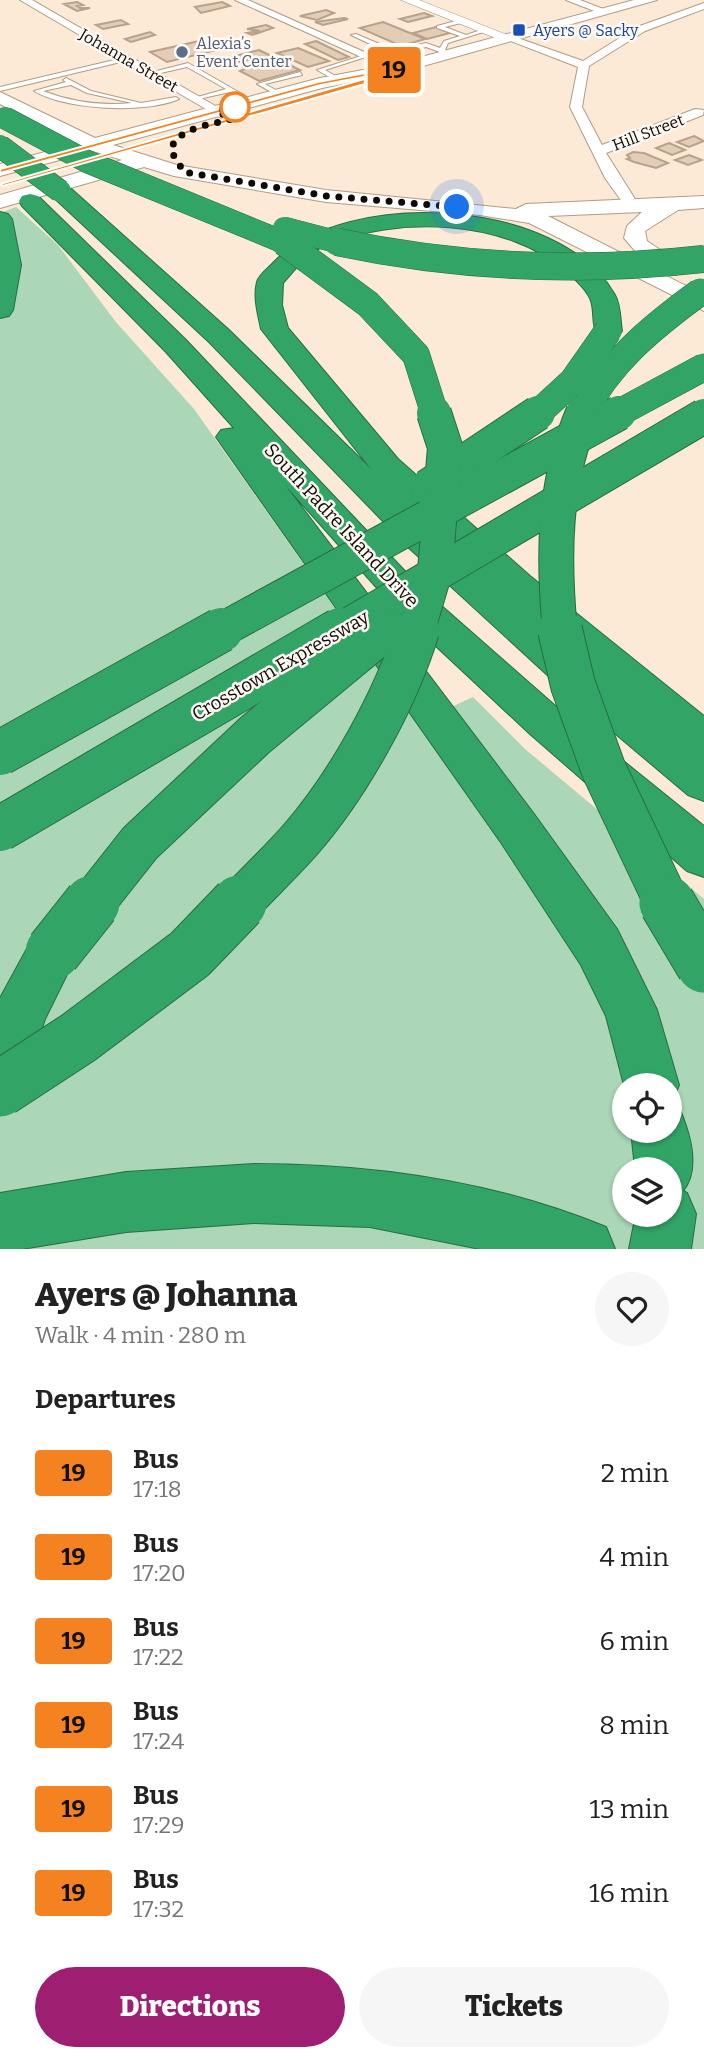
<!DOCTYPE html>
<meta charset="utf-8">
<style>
:root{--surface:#fff;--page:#f6f6f6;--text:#222;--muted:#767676;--accent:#9e1e72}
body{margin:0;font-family:Bitter,serif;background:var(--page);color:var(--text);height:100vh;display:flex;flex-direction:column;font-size:26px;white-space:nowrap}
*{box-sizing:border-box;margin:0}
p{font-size:23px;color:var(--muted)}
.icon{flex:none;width:38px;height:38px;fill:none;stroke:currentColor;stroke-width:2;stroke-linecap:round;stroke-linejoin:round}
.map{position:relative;height:1249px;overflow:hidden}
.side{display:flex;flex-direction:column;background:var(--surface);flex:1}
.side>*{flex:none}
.badge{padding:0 14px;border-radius:5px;font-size:24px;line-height:46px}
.buttons{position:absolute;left:612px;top:1073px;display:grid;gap:14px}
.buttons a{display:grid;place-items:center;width:70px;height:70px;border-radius:50%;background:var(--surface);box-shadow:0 2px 5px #0004;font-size:35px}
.you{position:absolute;width:35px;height:35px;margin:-18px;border:5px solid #fff;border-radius:50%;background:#1a73e8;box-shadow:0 0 0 10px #1a73e833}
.map>.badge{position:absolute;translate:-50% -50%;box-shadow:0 0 0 4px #fff}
h2{padding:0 35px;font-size:26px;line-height:63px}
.round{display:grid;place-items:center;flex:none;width:74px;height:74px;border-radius:37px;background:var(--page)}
.headline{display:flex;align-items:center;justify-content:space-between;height:119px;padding:0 35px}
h1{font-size:33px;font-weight:800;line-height:52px}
.cta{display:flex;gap:14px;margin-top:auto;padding:14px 35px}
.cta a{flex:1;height:80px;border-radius:42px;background:var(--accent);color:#fff;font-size:28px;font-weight:800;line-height:80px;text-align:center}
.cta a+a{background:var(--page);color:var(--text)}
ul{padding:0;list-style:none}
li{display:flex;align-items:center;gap:21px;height:84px;padding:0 35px}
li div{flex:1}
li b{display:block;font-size:26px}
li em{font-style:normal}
li .badge{min-width:77px;font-weight:700;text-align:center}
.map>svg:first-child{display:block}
.green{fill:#abd6b7;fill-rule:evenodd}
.building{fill:#e3cdb6;stroke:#b8a28c;stroke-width:2}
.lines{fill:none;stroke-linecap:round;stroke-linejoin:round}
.service-casing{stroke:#b29c86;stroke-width:2}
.minor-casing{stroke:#b29c86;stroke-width:2}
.tertiary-casing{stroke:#b29c86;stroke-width:1}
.secondary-casing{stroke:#b29c86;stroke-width:2}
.motorway-casing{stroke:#276e44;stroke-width:2}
.service{fill:#fff;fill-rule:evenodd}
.minor{fill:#fff;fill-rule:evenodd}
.tertiary{fill:#fff;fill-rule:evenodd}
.secondary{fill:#fff;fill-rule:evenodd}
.motorway{fill:#32a466;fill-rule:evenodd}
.motorway-bridge-far4-casing{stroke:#276e44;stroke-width:23;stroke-linecap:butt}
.motorway-bridge-far3-casing{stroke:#276e44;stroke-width:28;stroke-linecap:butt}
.motorway-bridge-far2-casing{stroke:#276e44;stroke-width:36;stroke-linecap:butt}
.motorway-bridge-far1-casing{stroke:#276e44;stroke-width:46;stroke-linecap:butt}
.motorway-bridge-casing{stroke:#276e44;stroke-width:57;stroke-linecap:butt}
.motorway-bridge-far4{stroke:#32a466;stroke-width:22}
.motorway-bridge-far3{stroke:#32a466;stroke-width:27}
.motorway-bridge-far2{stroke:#32a466;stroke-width:34}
.motorway-bridge-far1{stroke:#32a466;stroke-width:44}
.motorway-bridge{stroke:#32a466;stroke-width:55}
.line{fill:#f58220;stroke:#fff;stroke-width:2}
.walk{stroke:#120a04;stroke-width:7;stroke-dasharray:0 12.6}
.transit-dot{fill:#1a4fb4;stroke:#fef9f4;stroke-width:2.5}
.service-dot{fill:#5c6f8a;stroke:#fef9f4;stroke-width:2.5}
.stop-dot{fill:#fff;stroke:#f58220;stroke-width:3.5}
.labels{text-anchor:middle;stroke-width:5;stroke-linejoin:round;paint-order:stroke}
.far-transit-label{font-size:16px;fill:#164399;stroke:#fef9f4;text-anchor:start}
.far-service-label{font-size:16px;fill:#4e5e75;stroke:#fef9f4;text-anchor:start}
.far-street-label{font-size:16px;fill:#120a04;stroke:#fef9f4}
.street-label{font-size:19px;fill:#120a04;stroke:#fef9f4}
</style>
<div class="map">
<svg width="704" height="1249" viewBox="0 0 704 1249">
<rect width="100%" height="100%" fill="#fce9d6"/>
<path class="green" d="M16,207L58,245L115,321L194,409L383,676L447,709L473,697L525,749L704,899V1249H0V213ZM625,1085H670V1130H625ZM625,1169H670V1214H625Z"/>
<g class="building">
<polygon points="77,2 83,5 77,6 80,8 90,8 77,11 64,4"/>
<polygon points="222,2 230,6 201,13 195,7"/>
<polygon points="326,10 334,13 317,20 300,16"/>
<polygon points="424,13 432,16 408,22 400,19"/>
<polygon points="344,18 348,19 323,25 315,22"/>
<polygon points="121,20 128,24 103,29 96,25"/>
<polygon points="383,22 425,39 401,46 360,28"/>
<polygon points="266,25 273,28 252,35 247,33 260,31 247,29"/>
<polygon points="436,27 450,33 427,39 413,33"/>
<polygon points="150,32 155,35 131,42 125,39"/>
<polygon points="199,41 217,50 167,62 150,52"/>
<polygon points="316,41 349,57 338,60 305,44"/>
<polygon points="298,48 329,61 308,67 277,53"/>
<polygon points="259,50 300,70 259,81 240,71 258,63 251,59 240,62 231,57"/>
<polygon points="694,136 704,141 689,147 677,142"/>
<polygon points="669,143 685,150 672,155 656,148"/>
<polygon points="633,152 644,153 668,163 656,168 634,162 627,159 630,158 627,155"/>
<polygon points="689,155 702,160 688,165 675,160"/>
</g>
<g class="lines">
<g class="service-casing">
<g id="service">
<polygon points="463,19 465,22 445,27 466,35 487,28 490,30 448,43 445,50 453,53 451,56 426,47 409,51 383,50 351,35 356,34 384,46 409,47 426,43 440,48 444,41 460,36 437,28 437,26"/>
<polygon points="364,55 369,56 325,70 339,78 339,80 335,80 317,70"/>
<polygon points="127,57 129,60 0,91 0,87"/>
<polygon points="188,63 254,101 255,102 250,103 230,92 194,100 194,98 226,89 187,67 152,75 149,73"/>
<polygon points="300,72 302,75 265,84 281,93 281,95 277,95 257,84"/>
<path d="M66,78L91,91L141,103L176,97L179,99C145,114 66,110 34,91L66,82L63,80ZM71,85L87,93L132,103C102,106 72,102 43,91Z"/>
</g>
</g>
<g class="minor-casing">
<g id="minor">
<polygon points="20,0 32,0 238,119 228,122"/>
<polygon points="235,0 248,0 402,69 392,71"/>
<polygon points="566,0 580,0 611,12 602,14"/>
<polygon points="704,3 704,9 645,31 589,66 582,107 602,145 695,109 704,110 703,115 606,153 640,207 638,210 628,210 605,178 570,107 578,67 503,38 512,36 583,61 637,27"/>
</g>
</g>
<g class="tertiary-casing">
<polygon id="tertiary" points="401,0 419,0 515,38 503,41"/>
</g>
<g class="secondary-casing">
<polygon id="secondary" points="634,0 657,0 402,72 322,88 113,145 177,165 326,190 516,209 526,204 704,196 704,208 678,210 645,231 647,241 687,268 676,275 641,258 624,238 627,226 642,212 548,216 704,295 704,311 529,223 480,215 326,202 174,176 144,167 0,208 0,195 122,160 93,151 0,176 0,164 75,144 0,104 0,92 95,138 320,78 395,64"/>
</g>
<g class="motorway-casing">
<g id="motorway">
<path d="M60,184L68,186L229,330L371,469L261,329C258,314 253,297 257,282C259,274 269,268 274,262C347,187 560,198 615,295C621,306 620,319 622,331L618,337H598C591,326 595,313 591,301C588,291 575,279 567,272C506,218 395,215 322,247C306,254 295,270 283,283L282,305L288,328L398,459L530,576L704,716V801L688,795L567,693L409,548L209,342L52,196L49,191Z"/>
<polygon points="30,194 38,196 186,340 420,587 560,710 704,826 704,877 687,871 530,734 394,607 285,485 534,814 617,929 657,1010 679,1085 671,1105 670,1085 625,1085 625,1089 606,1016 581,965 502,844 216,437 221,430 234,428 166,352 22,206 19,201 22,196"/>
<polygon points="0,212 8,214 12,219 21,265 13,310 9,316 0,318"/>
<polygon points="53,927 71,934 78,952 45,1019 20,1095 0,1103 0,998 35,934"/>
<path d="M670,1106L680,1110C690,1134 701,1169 683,1191L687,1193L696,1214L691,1249H629L636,1214H670V1169H635L631,1130H670Z"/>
<path d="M254,1164C374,1164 494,1181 606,1227L615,1249H480L370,1227L254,1223L126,1232L22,1249H0V1193L126,1172Z"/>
</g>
</g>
<use href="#service" class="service"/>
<use href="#minor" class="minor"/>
<use href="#tertiary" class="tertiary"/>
<use href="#secondary" class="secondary"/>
<use href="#motorway" class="motorway"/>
<g class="motorway-bridge-far4-casing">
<g id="motorway-bridge-far4">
<polyline points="5,118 88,162 288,244"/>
<polyline points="0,146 60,191"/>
<polyline points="284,228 345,244"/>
</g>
</g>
<g class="motorway-bridge-far3-casing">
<g id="motorway-bridge-far3">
<polyline points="284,242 368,304 416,355 435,415"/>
<path d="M337,242C460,268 579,273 704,259"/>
<polyline points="536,415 573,381 608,331"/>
<path d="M582,415C610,361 652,327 700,292"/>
<polyline points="615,415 704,367"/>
</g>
</g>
<g class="motorway-bridge-far2-casing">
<g id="motorway-bridge-far2">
<polyline points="427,487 538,413"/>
<polyline points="218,632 619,413"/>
<polyline points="337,632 704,416"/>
<polyline points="380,632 388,625"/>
<polyline points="417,632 435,571 445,447 434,413"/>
<path d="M560,632C553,557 553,484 583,413"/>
</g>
</g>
<g class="motorway-bridge-far1-casing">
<g id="motorway-bridge-far1">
<polyline points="560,630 573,685 603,768 668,905"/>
<polyline points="0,753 221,630"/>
<polyline points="0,829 340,630"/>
<polyline points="91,905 140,843 255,735 382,630"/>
<path d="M238,905C258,883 281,862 301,839C348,785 396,699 417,630"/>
</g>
</g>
<g class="motorway-bridge-casing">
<g id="motorway-bridge">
<polyline points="667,903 704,965"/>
<polyline points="53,952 92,903"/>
<polyline points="0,1089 78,1038 190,954 239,903"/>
</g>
</g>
<use href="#motorway-bridge-far4" class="motorway-bridge-far4"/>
<use href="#motorway-bridge-far3" class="motorway-bridge-far3"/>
<use href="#motorway-bridge-far2" class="motorway-bridge-far2"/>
<use href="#motorway-bridge-far1" class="motorway-bridge-far1"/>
<use href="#motorway-bridge" class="motorway-bridge"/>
</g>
<polygon class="line" points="396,67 398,70 386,78 3,186 0,184 385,73 321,85 0,173 0,169 318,82"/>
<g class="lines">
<path class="walk" d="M235,107L217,111L232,119C214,124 174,128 171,151L184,172L327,196L457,207"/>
</g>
<rect class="transit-dot" x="512" y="23" width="14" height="14" rx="3.5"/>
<circle class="service-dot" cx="182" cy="52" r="7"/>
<circle class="stop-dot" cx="235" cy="107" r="14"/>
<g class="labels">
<g class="far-transit-label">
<text x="533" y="36">Ayers @ Sacky</text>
</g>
<g class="far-service-label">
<text x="196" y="49">Alexia’s<tspan x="196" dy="18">Event Center</tspan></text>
</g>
<g class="far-street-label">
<text transform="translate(129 60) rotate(30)" y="6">Johanna Street</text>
<text transform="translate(648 132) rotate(-21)" y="6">Hill Street</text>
</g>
<g class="street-label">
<text transform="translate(342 525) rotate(47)" y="7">South Padre Island Drive</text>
<text transform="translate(280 665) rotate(-30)" y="7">Crosstown Expressway</text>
</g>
</g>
</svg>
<div class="buttons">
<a><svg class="icon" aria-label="locate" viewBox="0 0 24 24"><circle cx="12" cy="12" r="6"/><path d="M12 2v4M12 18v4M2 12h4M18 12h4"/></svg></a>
<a><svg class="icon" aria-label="layers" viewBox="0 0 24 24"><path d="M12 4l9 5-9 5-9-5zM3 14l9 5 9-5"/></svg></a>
</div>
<div class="you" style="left:457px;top:207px"></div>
<b class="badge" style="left:394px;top:70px;background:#f58220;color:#111">19</b>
</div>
<section class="side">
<div class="headline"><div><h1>Ayers @ Johanna</h1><p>Walk · 4 min · 280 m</p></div><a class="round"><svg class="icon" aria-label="heart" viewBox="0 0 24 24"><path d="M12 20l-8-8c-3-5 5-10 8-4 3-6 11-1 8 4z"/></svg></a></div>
<h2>Departures</h2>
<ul>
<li><span class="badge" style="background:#f58220;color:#111">19</span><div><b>Bus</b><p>17:18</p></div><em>2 min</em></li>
<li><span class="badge" style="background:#f58220;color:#111">19</span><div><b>Bus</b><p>17:20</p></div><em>4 min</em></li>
<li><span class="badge" style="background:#f58220;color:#111">19</span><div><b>Bus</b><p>17:22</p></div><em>6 min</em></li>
<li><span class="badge" style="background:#f58220;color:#111">19</span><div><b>Bus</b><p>17:24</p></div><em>8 min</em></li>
<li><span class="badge" style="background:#f58220;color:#111">19</span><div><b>Bus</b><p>17:29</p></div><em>13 min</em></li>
<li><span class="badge" style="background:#f58220;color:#111">19</span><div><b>Bus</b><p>17:32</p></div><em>16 min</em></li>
</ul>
<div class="cta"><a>Directions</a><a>Tickets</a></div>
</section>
